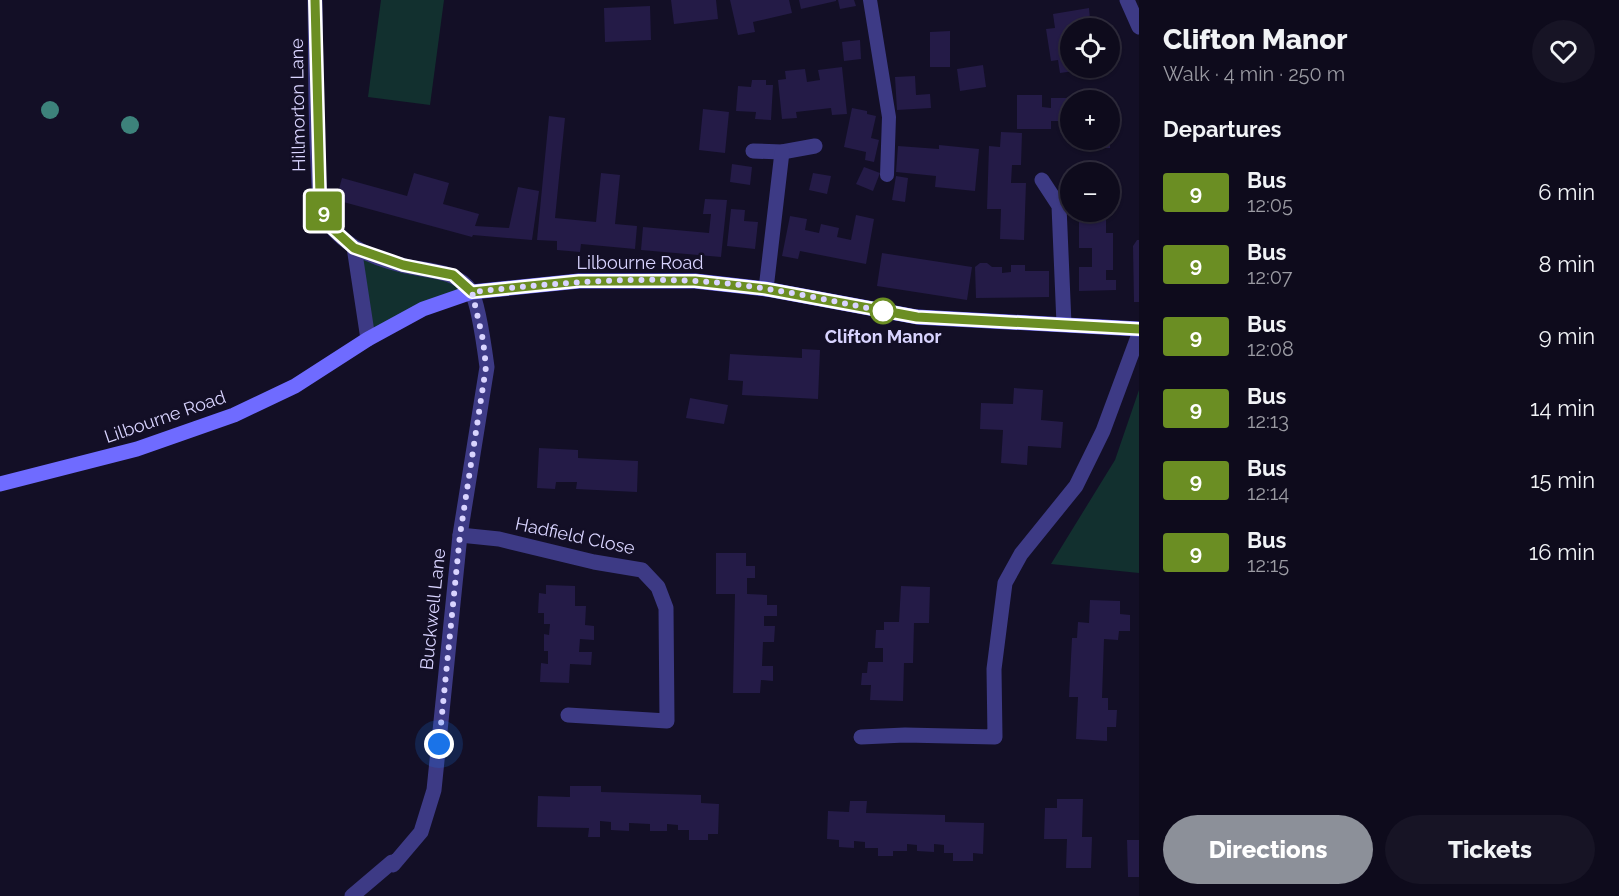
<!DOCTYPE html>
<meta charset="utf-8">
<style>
:root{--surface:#0e0b1c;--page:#171425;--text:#f1f3f6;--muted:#9b9ba3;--line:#2e2b3b;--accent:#8c9099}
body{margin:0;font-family:Raleway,sans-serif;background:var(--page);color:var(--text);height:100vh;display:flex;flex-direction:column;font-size:22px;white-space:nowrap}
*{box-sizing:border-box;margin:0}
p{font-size:20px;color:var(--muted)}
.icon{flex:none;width:33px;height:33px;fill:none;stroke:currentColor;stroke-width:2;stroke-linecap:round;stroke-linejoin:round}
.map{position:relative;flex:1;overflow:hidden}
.sheet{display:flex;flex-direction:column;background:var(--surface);width:480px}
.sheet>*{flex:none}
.badge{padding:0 12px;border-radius:4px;font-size:21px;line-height:39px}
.buttons{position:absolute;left:1060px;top:18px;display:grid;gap:12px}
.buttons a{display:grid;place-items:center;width:60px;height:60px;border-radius:50%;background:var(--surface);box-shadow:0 2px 4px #0004,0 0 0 2px var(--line);font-size:30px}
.you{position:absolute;width:30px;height:30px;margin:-15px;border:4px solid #fff;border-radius:50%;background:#1a73e8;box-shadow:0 0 0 9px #1a73e833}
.map>.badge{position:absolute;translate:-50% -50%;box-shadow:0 0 0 3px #fff}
h2{padding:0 24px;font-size:22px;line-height:54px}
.round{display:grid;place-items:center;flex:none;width:63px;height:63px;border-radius:32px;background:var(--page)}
.headline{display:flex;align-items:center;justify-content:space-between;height:102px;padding:0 24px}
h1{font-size:28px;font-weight:800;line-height:45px}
.cta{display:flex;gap:12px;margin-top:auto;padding:12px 24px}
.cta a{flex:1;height:69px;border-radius:36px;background:var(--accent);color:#fff;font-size:24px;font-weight:800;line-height:69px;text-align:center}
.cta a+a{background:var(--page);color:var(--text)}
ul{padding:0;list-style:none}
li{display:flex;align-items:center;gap:18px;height:72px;padding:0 24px}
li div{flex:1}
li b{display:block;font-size:22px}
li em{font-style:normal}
li .badge{min-width:66px;font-weight:700;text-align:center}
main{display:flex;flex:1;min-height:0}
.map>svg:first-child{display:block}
.green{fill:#12302f}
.building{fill:#241b47}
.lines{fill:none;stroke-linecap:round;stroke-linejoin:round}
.lane{stroke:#3d3a85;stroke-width:14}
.street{stroke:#3d3a85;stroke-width:15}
.secondary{stroke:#6f6bff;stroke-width:15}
.tree{fill:#3d827b}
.line-casing{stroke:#fff;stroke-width:14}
.line{stroke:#6b8e23;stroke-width:9}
.walk{stroke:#d9d4ff;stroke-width:6;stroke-dasharray:0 10.8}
.stop-dot{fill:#fff;stroke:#6b8e23;stroke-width:3}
.labels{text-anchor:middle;stroke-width:5;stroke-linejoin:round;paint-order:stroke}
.street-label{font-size:18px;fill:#d9d4ff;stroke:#130f26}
.stop-label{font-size:18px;font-weight:bold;fill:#d9d4ff;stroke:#130f26}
</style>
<main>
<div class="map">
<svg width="1139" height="896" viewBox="0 0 1139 896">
<rect width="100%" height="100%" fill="#130f26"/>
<g class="green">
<polygon points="381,0 444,0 430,105 368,97"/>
<polygon points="354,247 453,275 472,292 368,339"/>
<polygon points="1139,390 1139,573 1051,564 1115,460"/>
</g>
<g class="building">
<polygon points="671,0 716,0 718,19 674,24"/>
<polygon points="730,0 789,0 792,13 753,22 755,32 738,35"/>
<polygon points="799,0 836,0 836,1 801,9"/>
<polygon points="838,0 854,0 856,6 840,9"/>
<polygon points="650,6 651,40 605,42 604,8"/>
<polygon points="1089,8 1090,19 1077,21 1078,28 1071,28 1071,68 1089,69 1060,73 1058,60 1051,61 1046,29 1055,28 1053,14"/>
<polygon points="950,31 950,67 930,67 930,32"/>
<polygon points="860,40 861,59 844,61 842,42"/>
<polygon points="983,65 986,87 960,91 957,69"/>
<polygon points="842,67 847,114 832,115 831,108 796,112 797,118 782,119 778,80 786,79 785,71 805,69 807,82 820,80 818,70"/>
<polygon points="915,76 916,95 930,94 931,108 897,110 895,77"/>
<polygon points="752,80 766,80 766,85 773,85 771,120 755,119 756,112 736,111 738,86 751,87"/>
<polygon points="1017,95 1042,95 1042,107 1051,108 1051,98 1071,98 1071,121 1051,121 1051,129 1017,129"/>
<polygon points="852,108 867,111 867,114 876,116 871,138 879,140 874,162 865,160 866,152 844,147"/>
<polygon points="703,109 729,112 725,153 699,150"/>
<polygon points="549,116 565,118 555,218 596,222 601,173 620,175 615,224 637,226 635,249 581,244 580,252 557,250 557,241 537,240"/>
<polygon points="1001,132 1022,133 1021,165 1012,165 1011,183 1026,183 1024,240 1000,239 1001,209 987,209 989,146 1000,147"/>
<rect x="1091" y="140" width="19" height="8"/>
<polygon points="939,145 979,149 975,191 935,187 936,176 896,172 898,146 939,149"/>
<polygon points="732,164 752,167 750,185 730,182"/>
<polygon points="864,167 880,173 873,191 856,184"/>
<polygon points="414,173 449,183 443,204 479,214 475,226 509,228 518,187 539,191 532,240 473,235 472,237 336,200 342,178 407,196"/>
<polygon points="813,173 831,176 827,194 809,190"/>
<polygon points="896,176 908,178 905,202 892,200"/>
<polygon points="705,199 727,200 721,257 641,250 643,227 709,233 711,214 703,214"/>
<polygon points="731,209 745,210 744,221 758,222 755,249 727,246"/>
<polygon points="1079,212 1106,212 1106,233 1113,233 1113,270 1106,270 1106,280 1116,280 1116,290 1079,291 1079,267 1092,267 1092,248 1079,248"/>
<polygon points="856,215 874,219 866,264 800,251 798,259 782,256 790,216 807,219 805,230 819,233 821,224 839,228 837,237 851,240"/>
<polygon points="1137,240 1139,240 1139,302 1134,302 1133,246"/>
<polygon points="882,253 972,267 967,300 877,286"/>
<polygon points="980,263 987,263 992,267 1002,267 1002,273 1011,272 1011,265 1025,265 1025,271 1049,271 1049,297 976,298 975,267"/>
<polygon points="802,349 820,350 818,399 742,395 743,381 728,380 730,354 802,358"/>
<polygon points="1014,388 1043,390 1041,420 1063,422 1061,448 1028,446 1027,465 1001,463 1003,430 980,429 981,403 1013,404"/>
<polygon points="690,398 728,405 724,424 686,418"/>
<polygon points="539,448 578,450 578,458 638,461 637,492 576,489 577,482 556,482 555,489 537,488"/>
<polygon points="716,553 746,553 746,566 755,566 755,578 747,578 747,594 767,595 767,605 777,605 777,616 764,616 764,626 775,626 774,642 763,642 762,666 773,666 773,681 761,680 760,693 733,693 735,594 716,594"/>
<polygon points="546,585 575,586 575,606 586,606 585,625 594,626 594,640 580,639 579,652 592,652 591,665 570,664 569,683 540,682 541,663 548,664 548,651 544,651 544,634 549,635 550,624 544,624 544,613 538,613 539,593 546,594"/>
<polygon points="901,586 930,587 929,623 914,623 913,663 904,663 903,701 870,700 871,685 861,685 862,673 867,673 868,662 883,662 883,648 875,648 876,630 884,630 884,622 899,622"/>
<polygon points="1090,600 1120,601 1120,614 1130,615 1130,631 1119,631 1118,640 1104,639 1102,698 1108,698 1108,710 1117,710 1116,727 1107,727 1107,741 1076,739 1078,697 1069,697 1072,638 1077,638 1078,622 1089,623"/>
<polygon points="570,786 601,786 601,792 701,795 701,803 719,804 718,834 708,834 708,840 689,840 689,830 678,830 678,825 667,824 667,831 650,831 650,824 629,823 629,831 611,830 611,822 600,821 600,837 588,837 589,828 537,827 538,796 570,797"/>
<polygon points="1057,799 1083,799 1082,837 1092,837 1091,868 1066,868 1067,839 1044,839 1045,808 1057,808"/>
<polygon points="850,801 867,801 866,813 945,815 945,822 984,823 983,854 973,853 973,861 953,861 953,853 944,853 944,845 934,844 934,852 917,851 917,845 907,844 907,851 893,851 893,856 878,856 878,848 865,848 865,842 854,841 854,848 839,847 839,840 827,839 828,811 849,812"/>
<polygon points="1127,840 1139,840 1139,877 1128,877"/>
</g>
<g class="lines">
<polyline class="lane" points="870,0 889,117 887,175"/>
<g class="street">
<path d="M315,0C316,55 315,109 318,164C319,181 318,202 326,218C340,246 376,259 405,266C428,271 456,270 471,291C478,302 485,352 487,367L460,535L434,790L421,832L393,865L392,862L352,896"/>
<polyline points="1127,0 1139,27"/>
<polyline points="753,151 782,152 815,146"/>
<polyline points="1042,180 1059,206 1064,324"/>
<polyline points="354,247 368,339"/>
<polyline points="766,289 782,152"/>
<polyline points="460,535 499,539 594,562 642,570 658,587 666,608 667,721 568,715"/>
<polyline points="861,737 905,735 995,737 994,669 1005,583 1021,554 1076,486 1103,431 1139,334"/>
</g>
<polyline class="secondary" points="0,484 137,449 234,415 295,386 368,339 423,309 472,292 579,281 695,281 766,289 917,317 1139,329"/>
</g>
<g class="tree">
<circle cx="50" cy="110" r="9"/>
<circle cx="130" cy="125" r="9"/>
</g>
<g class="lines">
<g class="line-casing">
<polyline id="line" points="315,0 320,196 325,216 333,229 354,248 403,265 453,275 472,292 579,281 695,281 766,289 917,317 1139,329"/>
</g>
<use href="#line" class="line"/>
<path class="walk" d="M439,744L460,535L486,367L483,340L472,292C546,284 620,277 694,281C758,284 821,299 883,311"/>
</g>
<circle class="stop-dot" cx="883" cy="311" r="12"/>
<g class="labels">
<g class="street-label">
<text transform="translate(298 105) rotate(-91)" y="6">Hillmorton Lane</text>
<text x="640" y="269">Lilbourne Road</text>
<text transform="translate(165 417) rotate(-19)" y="6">Lilbourne Road</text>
<text transform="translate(575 536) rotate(12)" y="6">Hadfield Close</text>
<text transform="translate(433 609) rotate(-84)" y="6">Buckwell Lane</text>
</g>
<g class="stop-label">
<text x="883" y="343">Clifton Manor</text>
</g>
</g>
</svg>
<div class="buttons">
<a><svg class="icon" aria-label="locate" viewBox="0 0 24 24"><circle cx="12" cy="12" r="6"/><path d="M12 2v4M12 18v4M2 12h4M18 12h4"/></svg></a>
<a>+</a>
<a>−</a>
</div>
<div class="you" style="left:439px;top:744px"></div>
<b class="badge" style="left:324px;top:211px;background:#6b8e23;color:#fff">9</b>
</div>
<section class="sheet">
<div class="headline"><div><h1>Clifton Manor</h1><p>Walk · 4 min · 250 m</p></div><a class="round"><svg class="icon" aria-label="heart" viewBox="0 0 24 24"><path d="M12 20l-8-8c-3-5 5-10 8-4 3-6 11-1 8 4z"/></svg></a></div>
<h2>Departures</h2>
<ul>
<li><span class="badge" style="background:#6b8e23;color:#fff">9</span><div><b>Bus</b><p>12:05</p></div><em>6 min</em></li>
<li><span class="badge" style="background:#6b8e23;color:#fff">9</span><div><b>Bus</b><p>12:07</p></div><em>8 min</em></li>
<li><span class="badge" style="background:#6b8e23;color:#fff">9</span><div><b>Bus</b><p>12:08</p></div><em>9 min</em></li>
<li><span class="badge" style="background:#6b8e23;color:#fff">9</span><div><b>Bus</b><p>12:13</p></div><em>14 min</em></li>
<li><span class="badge" style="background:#6b8e23;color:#fff">9</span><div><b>Bus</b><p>12:14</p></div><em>15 min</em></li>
<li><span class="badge" style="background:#6b8e23;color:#fff">9</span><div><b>Bus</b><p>12:15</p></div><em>16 min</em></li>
</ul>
<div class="cta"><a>Directions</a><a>Tickets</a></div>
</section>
</main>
